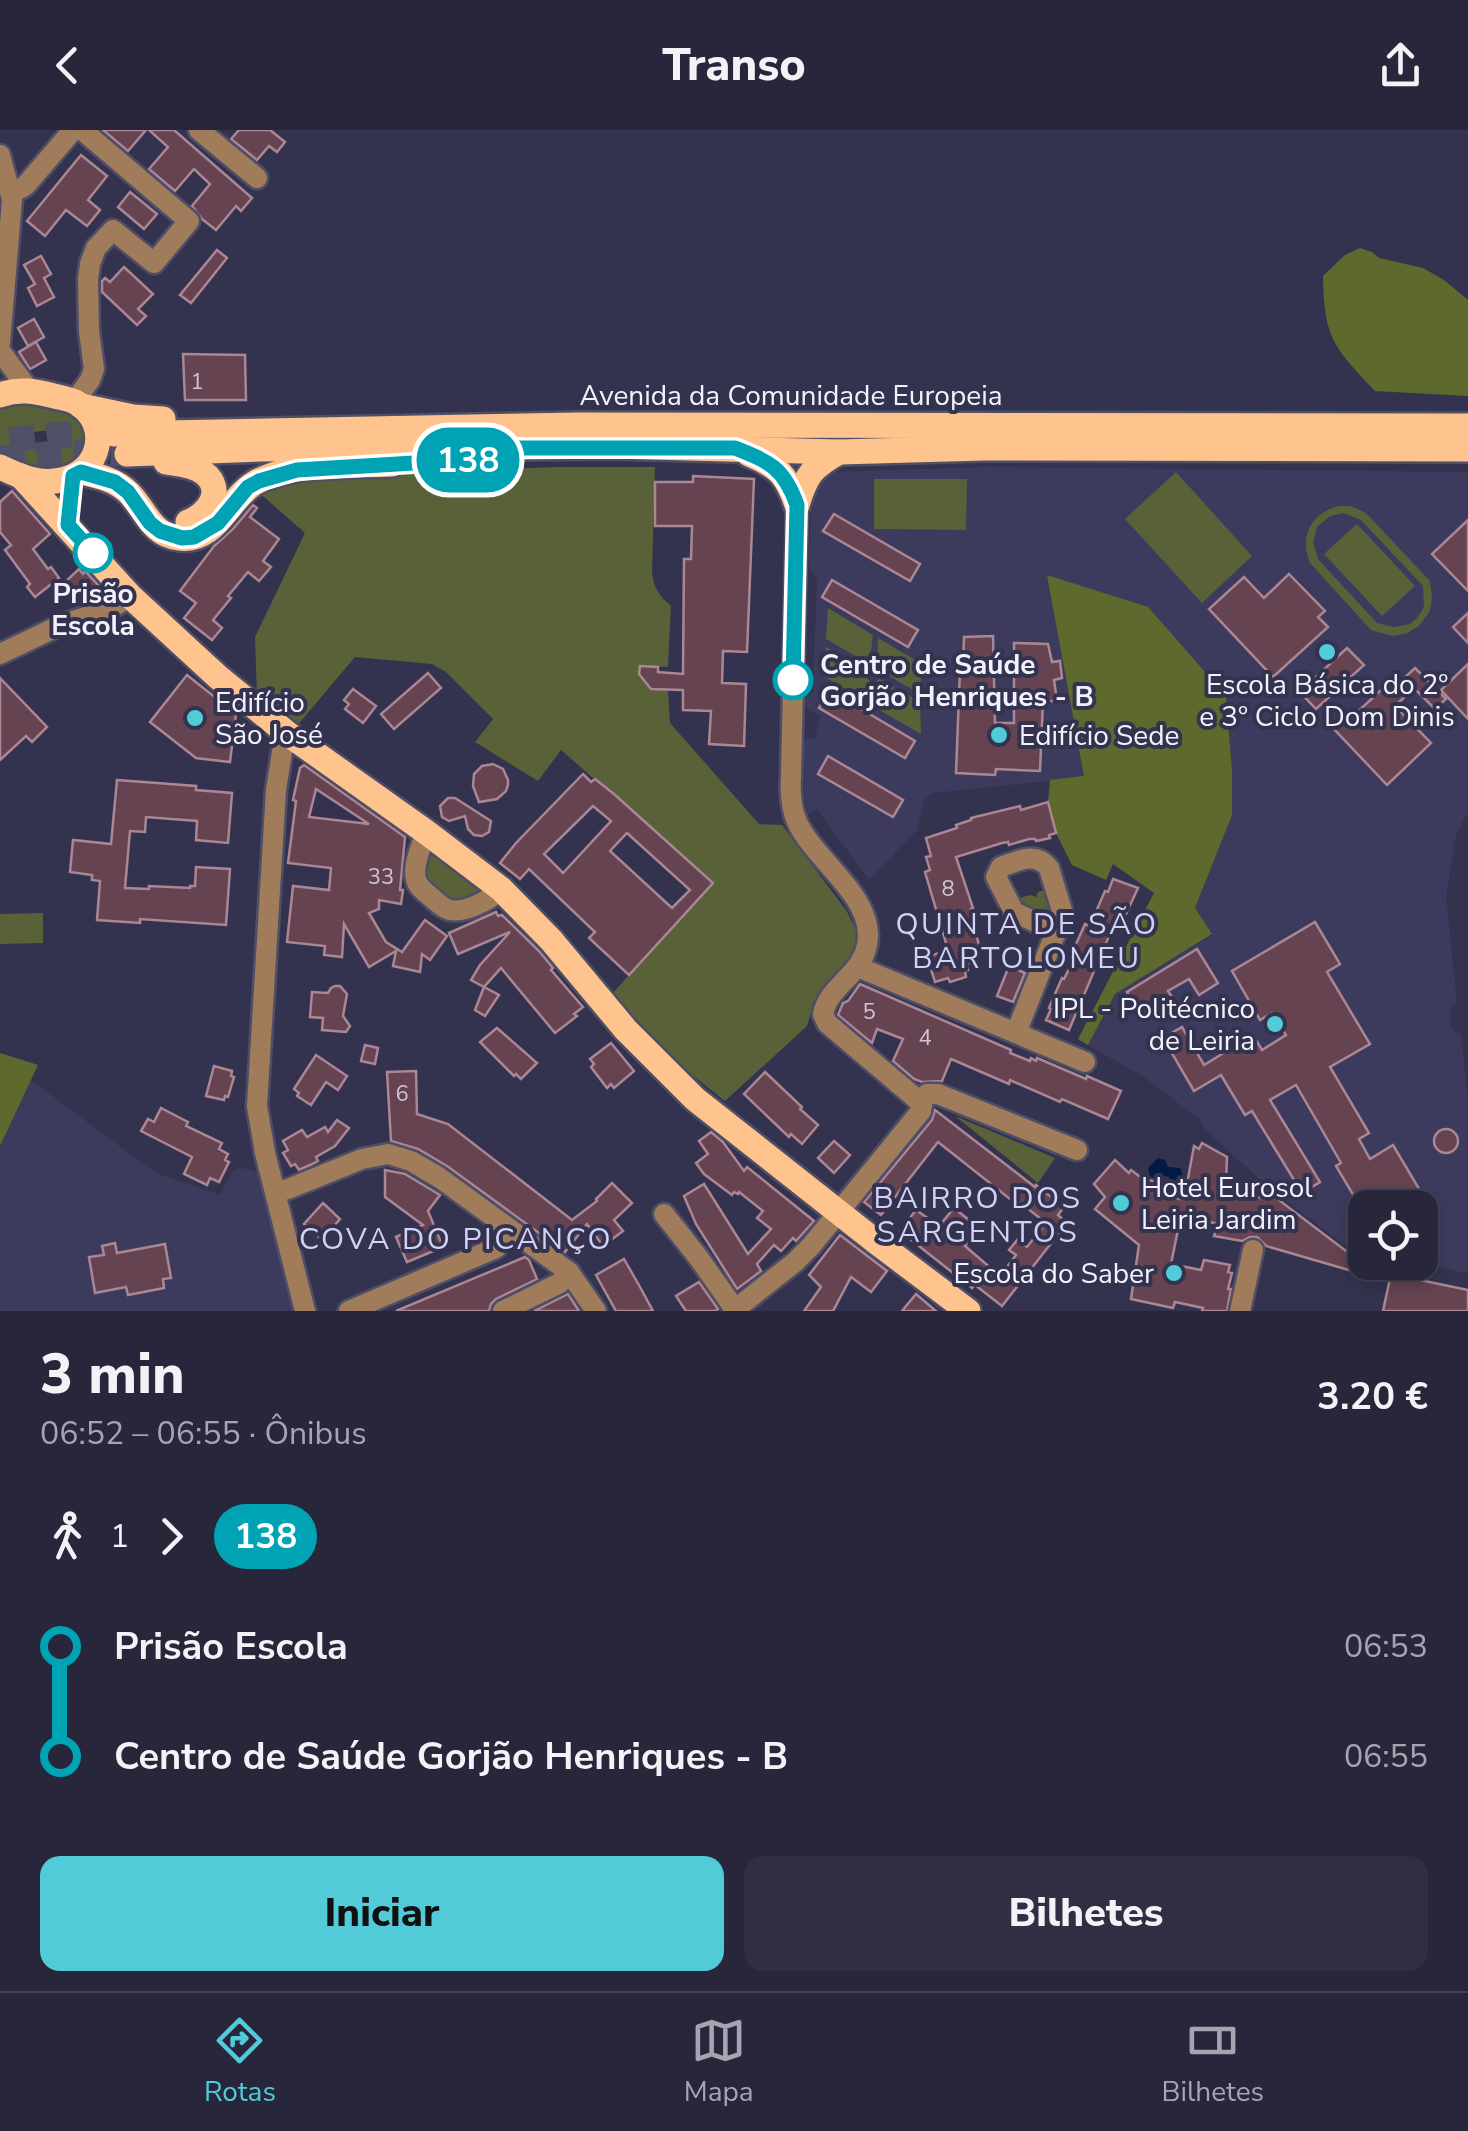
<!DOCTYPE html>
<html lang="pt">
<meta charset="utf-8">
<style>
:root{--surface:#27263b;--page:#2f2e42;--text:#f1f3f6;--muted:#a4a5af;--line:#434355;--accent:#52cbd9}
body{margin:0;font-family:"Nunito Sans",sans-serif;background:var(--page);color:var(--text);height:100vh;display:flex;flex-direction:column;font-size:38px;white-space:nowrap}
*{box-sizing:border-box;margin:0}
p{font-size:32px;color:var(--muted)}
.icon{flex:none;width:55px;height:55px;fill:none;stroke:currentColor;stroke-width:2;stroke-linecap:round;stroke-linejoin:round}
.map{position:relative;height:1181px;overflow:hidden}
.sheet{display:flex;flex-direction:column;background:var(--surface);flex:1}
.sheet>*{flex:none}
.badge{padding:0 20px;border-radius:32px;font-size:35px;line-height:65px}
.tools{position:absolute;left:1348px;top:1060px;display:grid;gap:20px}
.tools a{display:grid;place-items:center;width:90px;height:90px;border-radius:20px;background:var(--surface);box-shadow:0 5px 15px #0003,0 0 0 2px var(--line);font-size:50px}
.map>.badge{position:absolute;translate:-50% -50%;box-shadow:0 0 0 5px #fff}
.legs{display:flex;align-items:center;gap:15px;height:110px;padding:0 40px;font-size:32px}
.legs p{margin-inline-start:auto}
.summary{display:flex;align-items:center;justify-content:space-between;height:170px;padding:0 40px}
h1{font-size:55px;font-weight:800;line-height:75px}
.cta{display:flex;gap:20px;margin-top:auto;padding:20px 40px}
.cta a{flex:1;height:115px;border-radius:20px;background:var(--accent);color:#111;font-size:40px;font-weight:800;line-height:115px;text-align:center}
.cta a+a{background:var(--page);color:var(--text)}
ul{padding:0 40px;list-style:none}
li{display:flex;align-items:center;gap:35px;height:110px;font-size:38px}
li i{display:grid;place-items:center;width:15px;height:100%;margin:0 12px;background:currentColor}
li i::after{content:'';width:25px;height:25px;margin:-12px;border:8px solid;border-radius:50%;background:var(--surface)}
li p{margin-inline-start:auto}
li:first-child i{background:linear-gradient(#0000 50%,currentColor 0)}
li:last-child i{background:linear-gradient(currentColor 50%,#0000 0)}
header{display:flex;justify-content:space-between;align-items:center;height:130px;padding:0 40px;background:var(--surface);font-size:45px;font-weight:800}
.dock{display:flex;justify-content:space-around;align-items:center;height:140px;border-top:2px solid var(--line);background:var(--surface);font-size:28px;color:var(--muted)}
.dock a{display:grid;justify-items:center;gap:5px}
.dock .current{color:var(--accent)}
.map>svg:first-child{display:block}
.built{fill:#3d3b5d}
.green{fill:#586138;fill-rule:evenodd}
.forest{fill:#5e692e}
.water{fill:#011b44}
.building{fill:#654351;stroke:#ab8694;stroke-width:2.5;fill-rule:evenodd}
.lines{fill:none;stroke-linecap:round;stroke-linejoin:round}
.major-tunnel{stroke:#505069;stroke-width:25;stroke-dasharray:25 12;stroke-linecap:butt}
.minor-casing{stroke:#4f4e67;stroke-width:25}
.major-casing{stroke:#4f4e67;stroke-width:30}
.minor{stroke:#a07c5b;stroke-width:20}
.major{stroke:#ffc48d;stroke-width:25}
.line-1-casing{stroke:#fff;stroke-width:22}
.line-1{stroke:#00a3b4;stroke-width:15}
.stop-1-dot{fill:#fff;stroke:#00a3b4;stroke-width:5}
.poi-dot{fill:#52cbd9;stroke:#34334f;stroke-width:4}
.labels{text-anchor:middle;stroke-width:8;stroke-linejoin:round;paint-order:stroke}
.number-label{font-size:22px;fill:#cfc6d2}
.street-label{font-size:28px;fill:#f2f2fd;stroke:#34334f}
.stop-label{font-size:28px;font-weight:bold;fill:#f2f2fd;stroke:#34334f}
.poi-label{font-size:28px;fill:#f2f2fd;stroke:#34334f;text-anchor:start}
.neighbourhood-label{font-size:30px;letter-spacing:2.5px;fill:#d1d2f6;stroke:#34334f}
</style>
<header><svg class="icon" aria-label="back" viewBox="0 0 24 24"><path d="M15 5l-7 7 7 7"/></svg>Transo<svg class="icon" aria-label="share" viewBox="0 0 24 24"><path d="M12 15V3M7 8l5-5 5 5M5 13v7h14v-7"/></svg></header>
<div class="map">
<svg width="1468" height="1181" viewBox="0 0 1468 1181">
<rect width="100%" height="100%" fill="#34334f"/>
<g class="built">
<polygon points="988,337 1468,342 1468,682 1456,704 1446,766 1457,874 1452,877 1449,883 1451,897 1454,902 1461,904 1468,973 1468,1143 1413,1133 1420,1132 1420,1078 1365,1078 1365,1127 1362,1131 1356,1128 1356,1123 1270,1059 1205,999 1200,990 1144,947 1088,915 1115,864 1212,805 1195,778 1232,685 1232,641 1226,566 1085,647 933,663 924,670 917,700 869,750 817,679 808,685 804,667 804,612 807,608 815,608 821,586 808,580 803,573 806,567 813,562 817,448 809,440 812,359 828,342"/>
<polygon points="31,950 157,1044 220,1065 234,1039 243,1038 258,1043 294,1181 0,1181 0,1016"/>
</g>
<g class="green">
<path d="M18,269C33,272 52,273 66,280C83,288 92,311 80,327C76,332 72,335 68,339C43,339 21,339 0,325V277ZM66,298L68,315L18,319V304Z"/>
<path d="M555,337H655L652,442C654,458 659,466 671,476L668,537L640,536L639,544L651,559L668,560L670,593L759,694L782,695L846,780L856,799L857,816L854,826L815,869L807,896L725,971L672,929L613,863L712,752L561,620L538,651L475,612L493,589L446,542L432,534L355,527L296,597L257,566L255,507L305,403L256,360L311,348Z"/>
<polygon points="1176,342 1252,426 1202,473 1125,389"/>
<polygon points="874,349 967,349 966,400 874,399"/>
<path d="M1339,376H1351L1366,383L1430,451L1432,467L1430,481L1419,496L1407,503L1394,506L1377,502L1371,500L1310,433C1299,406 1311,383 1339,376ZM1343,383L1361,390L1423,456L1424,477L1418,487L1410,494L1394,497L1377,493L1318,429L1313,412L1317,397L1330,386Z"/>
<polygon points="1357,394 1415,456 1382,486 1324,424"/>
<polygon points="828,478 873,505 870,530 866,532 826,509"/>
<polygon points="878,508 922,534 920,564 884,543 883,536 877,530"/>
<polygon points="826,517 862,538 864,546 870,551 870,574 825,547"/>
<polygon points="880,549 920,572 921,604 876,578 877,550"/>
<polygon points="428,722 482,759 462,770 448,771 424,751 423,737"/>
<path d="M1049,759L1054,782L1051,785C1040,787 1023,778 1016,769L1030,765L1036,767L1038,762Z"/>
<polygon points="43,783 43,813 0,814 0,784"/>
<polygon points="955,986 1055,1028 1038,1053"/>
</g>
<g class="forest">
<path d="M1360,118L1372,122L1379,128L1423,138L1444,150L1468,170V266L1375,261C1334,217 1324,209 1323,146L1345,125Z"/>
<polygon points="1047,445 1148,477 1226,566 1232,641 1232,685 1195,778 1212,804 1115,864 1088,915 1078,909 1154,763 1113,734 1106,750 1072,735 1056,703 1048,672 1050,650 1084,646"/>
<polygon points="0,923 38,935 0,1016"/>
</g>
<polygon class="water" points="1158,1028 1165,1030 1168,1037 1180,1038 1184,1047 1177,1053 1180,1059 1175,1064 1170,1063 1167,1057 1171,1051 1169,1047 1159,1045 1155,1048 1150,1046 1148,1038"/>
<g class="building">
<polygon points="103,0 146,0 128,21"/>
<polygon points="149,0 174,0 252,68 241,81 236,76 216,100 202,89 192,76 210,54 194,39 175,61 149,39 168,17"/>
<polygon points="239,0 270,0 285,12 277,22 269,16 257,30 231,9"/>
<polygon points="81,25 107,46 88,70 100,80 87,96 66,80 45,106 27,91"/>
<polygon points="130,62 157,84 144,99 118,77"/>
<polygon points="217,120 227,128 191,173 180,165"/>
<polygon points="41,126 51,144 44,148 54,167 37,176 28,158 35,154 24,135"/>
<polygon points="124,137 153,164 138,179 146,186 137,195 102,162 102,151 105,148 110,152"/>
<polygon points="34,189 44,207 28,216 18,198"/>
<polygon points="36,212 46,230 30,239 19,222"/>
<polygon points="183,224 245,225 246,270 185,270"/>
<polygon points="693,346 754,349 747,522 723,521 722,553 746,554 744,616 709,614 711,581 683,580 683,560 651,559 639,544 640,536 658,537 658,542 683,544 684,429 691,429 692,396 655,396 655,352 693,352"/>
<polygon points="12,361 50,404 33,419 48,439 51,437 59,448 35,467 27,457 30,454 5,420 11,415 0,402 0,372"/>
<polygon points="253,375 257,378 250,387 279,409 263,431 271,437 259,451 248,442 228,466 231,468 213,490 222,498 212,510 184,488 196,473 180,461 214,416 233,399"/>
<polygon points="834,384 920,434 910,451 823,401"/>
<polygon points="1468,390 1468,461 1432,424"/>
<polygon points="79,439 83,444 85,441 98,455 84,468 78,462 74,466 63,454"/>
<polygon points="1289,444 1325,481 1318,487 1328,497 1273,547 1209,479 1244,447 1264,468"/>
<polygon points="832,450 918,500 908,517 822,467"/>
<polygon points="1468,483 1468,513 1453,497"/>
<polygon points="993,506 995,593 1014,593 1014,513 1048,514 1052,532 1060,531 1062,548 1054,550 1057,571 1043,571 1040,641 996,639 995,645 956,643 960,539 963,538 964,507"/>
<polygon points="1347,518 1364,535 1316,579 1300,562"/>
<polygon points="1468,534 1468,589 1441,560"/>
<polygon points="1415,538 1446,569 1435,579 1414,558 1395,576 1431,613 1387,655 1333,598 1347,584 1351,588 1394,548 1399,553"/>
<polygon points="428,543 441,558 394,599 381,584"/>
<polygon points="187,545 236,584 230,632 196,628 150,592"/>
<polygon points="0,548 47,597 32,612 26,606 0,630"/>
<polygon points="353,559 376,576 363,593 345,579 349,574 344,570"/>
<polygon points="829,560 915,611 905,628 819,578"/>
<polygon points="828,626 903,670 893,687 818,644"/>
<polygon points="493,634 503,639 508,650 508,655 506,661 497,669 479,672 473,656 474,644 482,636"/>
<path d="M304,635L405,707L400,760H403L401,774L379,770V779L369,783L386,812L402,822L425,790L447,806L430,830L422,824L420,842L393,836L396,821L369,837L344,794L342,827L324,825L325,816L287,812L293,756L329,760L331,738L288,733L296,671L293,670L300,638ZM316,659L369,694L309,687Z"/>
<path d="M583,644L591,652L595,649L614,664L713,753L629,845L589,808L595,802L529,739L520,749L500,733L516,713ZM593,676L611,691L563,743L544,724ZM627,703L690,760L672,778L610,721Z"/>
<polygon points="117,650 196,656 196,660 232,663 228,713 196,710 197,691 146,687 145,702 130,701 125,758 149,759 149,756 190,758 190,756 195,756 196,737 230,739 226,795 140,789 140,793 97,790 100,751 92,750 92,745 70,742 73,710 111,714"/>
<polygon points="448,668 455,668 491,691 489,702 482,706 474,705 468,699 465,686 449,691 442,687 440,676"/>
<polygon points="1048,672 1056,703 1049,705 1050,708 1036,711 1035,709 1029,709 1009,715 1008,712 1002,713 956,727 973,778 971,779 976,794 973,795 981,821 968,827 970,833 966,834 968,840 965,841 966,847 950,852 948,848 935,852 927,827 948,820 925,742 930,740 926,727 931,726 926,708 957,698 956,695 971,690 971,688 1020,676 1021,680"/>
<polygon points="1113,749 1138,758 1126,784 1123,782 1118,793 1115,792 1069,900 1046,890 1051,879 1049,878 1062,848 1064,849 1070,837 1075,824 1072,823 1085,794 1087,795 1092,782 1095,784 1105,761 1108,762"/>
<polygon points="496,782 498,786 502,785 539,821 553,838 551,840 583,877 574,884 577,886 555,903 501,838 484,857 499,865 485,886 475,880 484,857 471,850 480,835 510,802 458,824 449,803"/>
<polygon points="1315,792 1340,834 1327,842 1370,914 1330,937 1369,1003 1359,1009 1370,1029 1393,1015 1434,1084 1420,1093 1420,1078 1361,1078 1336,1036 1341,1033 1296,955 1270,970 1320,1052 1302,1063 1252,981 1245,985 1221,945 1194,961 1163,908 1182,897 1204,935 1253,905 1262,920 1286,905 1272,883 1260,890 1232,841"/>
<polygon points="1197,819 1218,853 1199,865 1189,849 1168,861 1176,873 1150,888 1144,878 1139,882 1127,862"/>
<polygon points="1009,836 1025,843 1013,872 997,866"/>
<polygon points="860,854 1011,920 1010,923 1030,931 1031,928 1036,931 1037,928 1086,949 1087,946 1121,961 1108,989 1062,969 1060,972 1010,950 1009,954 951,929 942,951 922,952 914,949 893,931 903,909 877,899 872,913 838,885 843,873 848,871"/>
<polygon points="335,856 340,856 347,864 343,886 350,896 346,902 322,900 323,888 310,887 312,862 328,863 331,858"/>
<polygon points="497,898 537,933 521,949 516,944 514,946 480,912"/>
<polygon points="611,913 634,941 614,958 611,954 607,958 591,937 594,934 590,929"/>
<polygon points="365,915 378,918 375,934 361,931"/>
<polygon points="316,925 347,946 338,960 326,952 311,975 297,966 299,963 294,959"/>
<polygon points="214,936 232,941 231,946 234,947 228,967 225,966 224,970 206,966"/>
<polygon points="416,941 417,984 448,994 572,1090 597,1071 596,1069 612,1053 632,1073 614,1090 623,1101 603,1116 587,1094 565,1122 447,1036 418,1019 391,1011 387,942"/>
<polygon points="765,942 802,977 800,979 818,995 802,1014 791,1004 789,1007 744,964"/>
<polygon points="161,978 188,992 186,996 222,1013 219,1019 228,1024 225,1030 229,1032 219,1052 210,1048 207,1055 184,1044 192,1027 141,1001 148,989 154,992"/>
<polygon points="935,980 1035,1057 1036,1055 1064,1077 1058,1085 1067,1093 1002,1176 975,1155 972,1158 900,1101 916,1080 939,1096 954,1078 979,1098 965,1116 1000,1146 1016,1125 1009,1120 1018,1109 1027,1117 1046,1093 1017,1070 1015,1073 938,1012 881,1085 864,1072 932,990"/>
<polygon points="337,990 349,998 335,1016 316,1027 318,1031 310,1035 299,1040 295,1034 291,1036 283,1023 288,1020 283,1011 302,1000 307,1007 325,997 328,1002"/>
<circle cx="1446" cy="1011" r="12"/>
<polygon points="711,1002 723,1012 744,1041 747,1037 814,1091 796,1111 793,1108 781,1121 774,1115 757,1134 761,1141 737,1159 696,1094 684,1066 704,1054 748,1124 771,1099 757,1088 763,1081 739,1062 738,1064 734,1062 732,1065 704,1044 696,1033 708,1024 699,1011"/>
<polygon points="834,1011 850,1025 834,1043 818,1028"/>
<polygon points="1202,1013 1227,1027 1226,1053 1245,1057 1244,1063 1265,1069 1267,1061 1354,1127 1352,1141 1266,1116 1257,1107 1250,1107 1242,1111 1214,1106 1218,1094 1206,1091 1206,1089 1181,1085 1171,1134 1201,1140 1204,1130 1230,1135 1228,1142 1232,1143 1228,1159 1231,1159 1227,1181 1202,1181 1203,1178 1175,1172 1173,1178 1131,1169 1139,1115 1095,1079 1105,1067 1094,1054 1115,1030 1129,1043 1131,1040 1143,1049 1159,1052 1155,1057 1165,1065 1184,1070 1194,1016 1199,1019"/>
<polygon points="385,1040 405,1044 440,1065 428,1081 443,1117 407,1132 396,1107 423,1095 385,1067"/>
<polygon points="323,1073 340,1089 322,1110 304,1094"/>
<polygon points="840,1105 887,1141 871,1162 851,1147 833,1181 804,1181 821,1157 809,1145"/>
<polygon points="115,1113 117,1123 165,1114 171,1148 163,1149 164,1158 128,1165 126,1157 95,1163 89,1127 104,1125 102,1116"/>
<polygon points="525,1127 529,1130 537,1149 496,1169 491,1174 489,1181 396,1181"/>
<polygon points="624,1129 640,1157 653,1181 616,1181 596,1145"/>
<polygon points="1391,1144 1468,1160 1468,1181 1383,1181"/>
<polygon points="699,1152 718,1179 715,1181 686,1181 676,1166"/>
<polygon points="568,1164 579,1181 534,1181"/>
<polygon points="916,1164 936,1181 902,1181"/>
</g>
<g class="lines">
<g class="major-tunnel">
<polyline points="10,310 49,305 114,304"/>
<polyline points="0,328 71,322 127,324"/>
</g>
<g class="minor-casing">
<g id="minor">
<polyline points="199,0 257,48"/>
<polyline points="0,25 12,70 0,213"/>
<polyline points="10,60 20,59 26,55 73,0"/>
<polyline points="0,221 29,260"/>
<polyline points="75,271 90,250 94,239 89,201 88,149 90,134 96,118 113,100 154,133 189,91 82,0"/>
<path d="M797,375L791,646C790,661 791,678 797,692C814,729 867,762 868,804C869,843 828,854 823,884L827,893L919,971"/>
<polyline points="0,524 63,494 109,480 130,466"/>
<polyline points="288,604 283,616 276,660 257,976 265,1023 305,1181"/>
<path d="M426,702C422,715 412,735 416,749C417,756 425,762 431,767C437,772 442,778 450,780C466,783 490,770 501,759"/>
<polyline points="858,837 1085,932"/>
<path d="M1016,903L1063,784L1049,738C1035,721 1018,731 1001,737L996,747L1014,782L1057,802"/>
<polyline points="919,971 927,964 938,964 1077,1020"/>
<polyline points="275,1062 288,1059 362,1029 388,1024 411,1031 440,1048 569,1142 596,1181"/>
<polyline points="664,1084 698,1127 734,1178"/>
<polyline points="349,1181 496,1118 511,1101"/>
<polyline points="503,1181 560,1153 569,1142"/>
<polyline points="733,1181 795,1132 811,1116 921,981 922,975 919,971"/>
<polyline points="1240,1181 1253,1120"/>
</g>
</g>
<g class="major-casing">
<g id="major">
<path d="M0,265C19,258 35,261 54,266C62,268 71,269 77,273C112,295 100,343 61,350C39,355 19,346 0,337"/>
<polyline points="81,276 133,287 163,289"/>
<polyline points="114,304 577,295 1468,296"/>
<polyline points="127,324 260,319 615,316 839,322 984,318 1468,319"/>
<path d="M749,324C779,337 786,344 797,375"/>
<path d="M166,332C178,334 194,335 204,343C226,360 208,385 188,392"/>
<path d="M81,342C99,346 116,350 129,363C146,380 151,405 179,408C217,413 228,368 256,352C293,332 350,336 392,334"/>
<polyline points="21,346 130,466 218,547 288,604 426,702 501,759 551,810 626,900 695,969 875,1111 968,1181"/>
<path d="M797,375C806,345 812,337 839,322"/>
</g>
</g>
<use href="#minor" class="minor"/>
<use href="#major" class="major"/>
</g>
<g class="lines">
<g class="line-1-casing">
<path id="line-1" d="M93,423L68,395L73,346L81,342L115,352L128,362L150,393L160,401L182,408L194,407L218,393L248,357L259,351L297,340L481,329L516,318H735C770,332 784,338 797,375L793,550"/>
</g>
<use href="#line-1" class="line-1"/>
</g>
<g class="stop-1-dot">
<circle cx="93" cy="423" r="18"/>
<circle cx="793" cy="550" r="18"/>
</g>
<g class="poi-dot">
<circle cx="1327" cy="522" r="10"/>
<circle cx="195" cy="588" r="10"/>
<circle cx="999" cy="605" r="10"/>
<circle cx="1275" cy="894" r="10"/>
<circle cx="1121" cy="1073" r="10"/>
<circle cx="1174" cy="1143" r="10"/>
</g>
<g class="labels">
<g class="number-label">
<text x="197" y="259">1</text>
<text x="381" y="754">33</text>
<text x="948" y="766">8</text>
<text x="869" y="889">5</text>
<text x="925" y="915">4</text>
<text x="402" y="971">6</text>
</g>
<g class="street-label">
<text x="791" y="275">Avenida da Comunidade Europeia</text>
</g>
<g class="stop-label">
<text x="93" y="473">Prisão<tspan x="93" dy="32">Escola</tspan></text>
<text x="820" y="544" text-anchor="start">Centro de Saúde<tspan x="820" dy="32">Gorjão Henriques - B</tspan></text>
</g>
<g class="poi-label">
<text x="1327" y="564" text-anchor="middle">Escola Básica do 2º<tspan x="1327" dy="32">e 3º Ciclo Dom Dinis</tspan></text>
<text x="215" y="582">Edifício<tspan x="215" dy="32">São José</tspan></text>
<text x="1019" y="615">Edifício Sede</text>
<text x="1255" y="888" text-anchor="end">IPL - Politécnico<tspan x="1255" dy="32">de Leiria</tspan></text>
<text x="1141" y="1067">Hotel Eurosol<tspan x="1141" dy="32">Leiria Jardim</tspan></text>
<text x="1154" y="1153" text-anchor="end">Escola do Saber</text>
</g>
<g class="neighbourhood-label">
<text x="1027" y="804">QUINTA DE SÃO<tspan x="1027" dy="34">BARTOLOMEU</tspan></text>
<text x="978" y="1078">BAIRRO DOS<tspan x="978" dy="34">SARGENTOS</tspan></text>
<text x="456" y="1119">COVA DO PICANÇO</text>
</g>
</g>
</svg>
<div class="tools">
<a><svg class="icon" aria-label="locate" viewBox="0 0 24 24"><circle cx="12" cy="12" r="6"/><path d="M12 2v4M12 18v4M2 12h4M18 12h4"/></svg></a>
</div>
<b class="badge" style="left:468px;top:330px;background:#00a3b4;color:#fff">138</b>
</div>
<section class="sheet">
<div class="summary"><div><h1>3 min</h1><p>06:52 – 06:55 · Ônibus</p></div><b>3.20 €</b></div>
<div class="legs"><svg class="icon" aria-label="walk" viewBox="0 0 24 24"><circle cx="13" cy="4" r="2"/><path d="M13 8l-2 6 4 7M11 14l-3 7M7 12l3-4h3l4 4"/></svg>1<svg class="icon" aria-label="forward" viewBox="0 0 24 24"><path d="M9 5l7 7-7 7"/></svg><b class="badge" style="background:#00a3b4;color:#fff">138</b></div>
<ul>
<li><i style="color:#00a3b4"></i><b>Prisão Escola</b><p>06:53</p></li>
<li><i style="color:#00a3b4"></i><b>Centro de Saúde Gorjão Henriques - B</b><p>06:55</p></li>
</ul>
<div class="cta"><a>Iniciar</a><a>Bilhetes</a></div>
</section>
<nav class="dock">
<a class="current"><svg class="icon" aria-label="directions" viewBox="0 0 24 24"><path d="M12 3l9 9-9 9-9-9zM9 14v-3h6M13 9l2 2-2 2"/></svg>Rotas</a>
<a><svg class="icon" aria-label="map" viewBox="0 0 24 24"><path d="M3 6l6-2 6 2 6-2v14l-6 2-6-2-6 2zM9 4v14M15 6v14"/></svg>Mapa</a>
<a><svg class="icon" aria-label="tickets" viewBox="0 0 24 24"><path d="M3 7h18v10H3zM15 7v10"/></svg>Bilhetes</a>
</nav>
